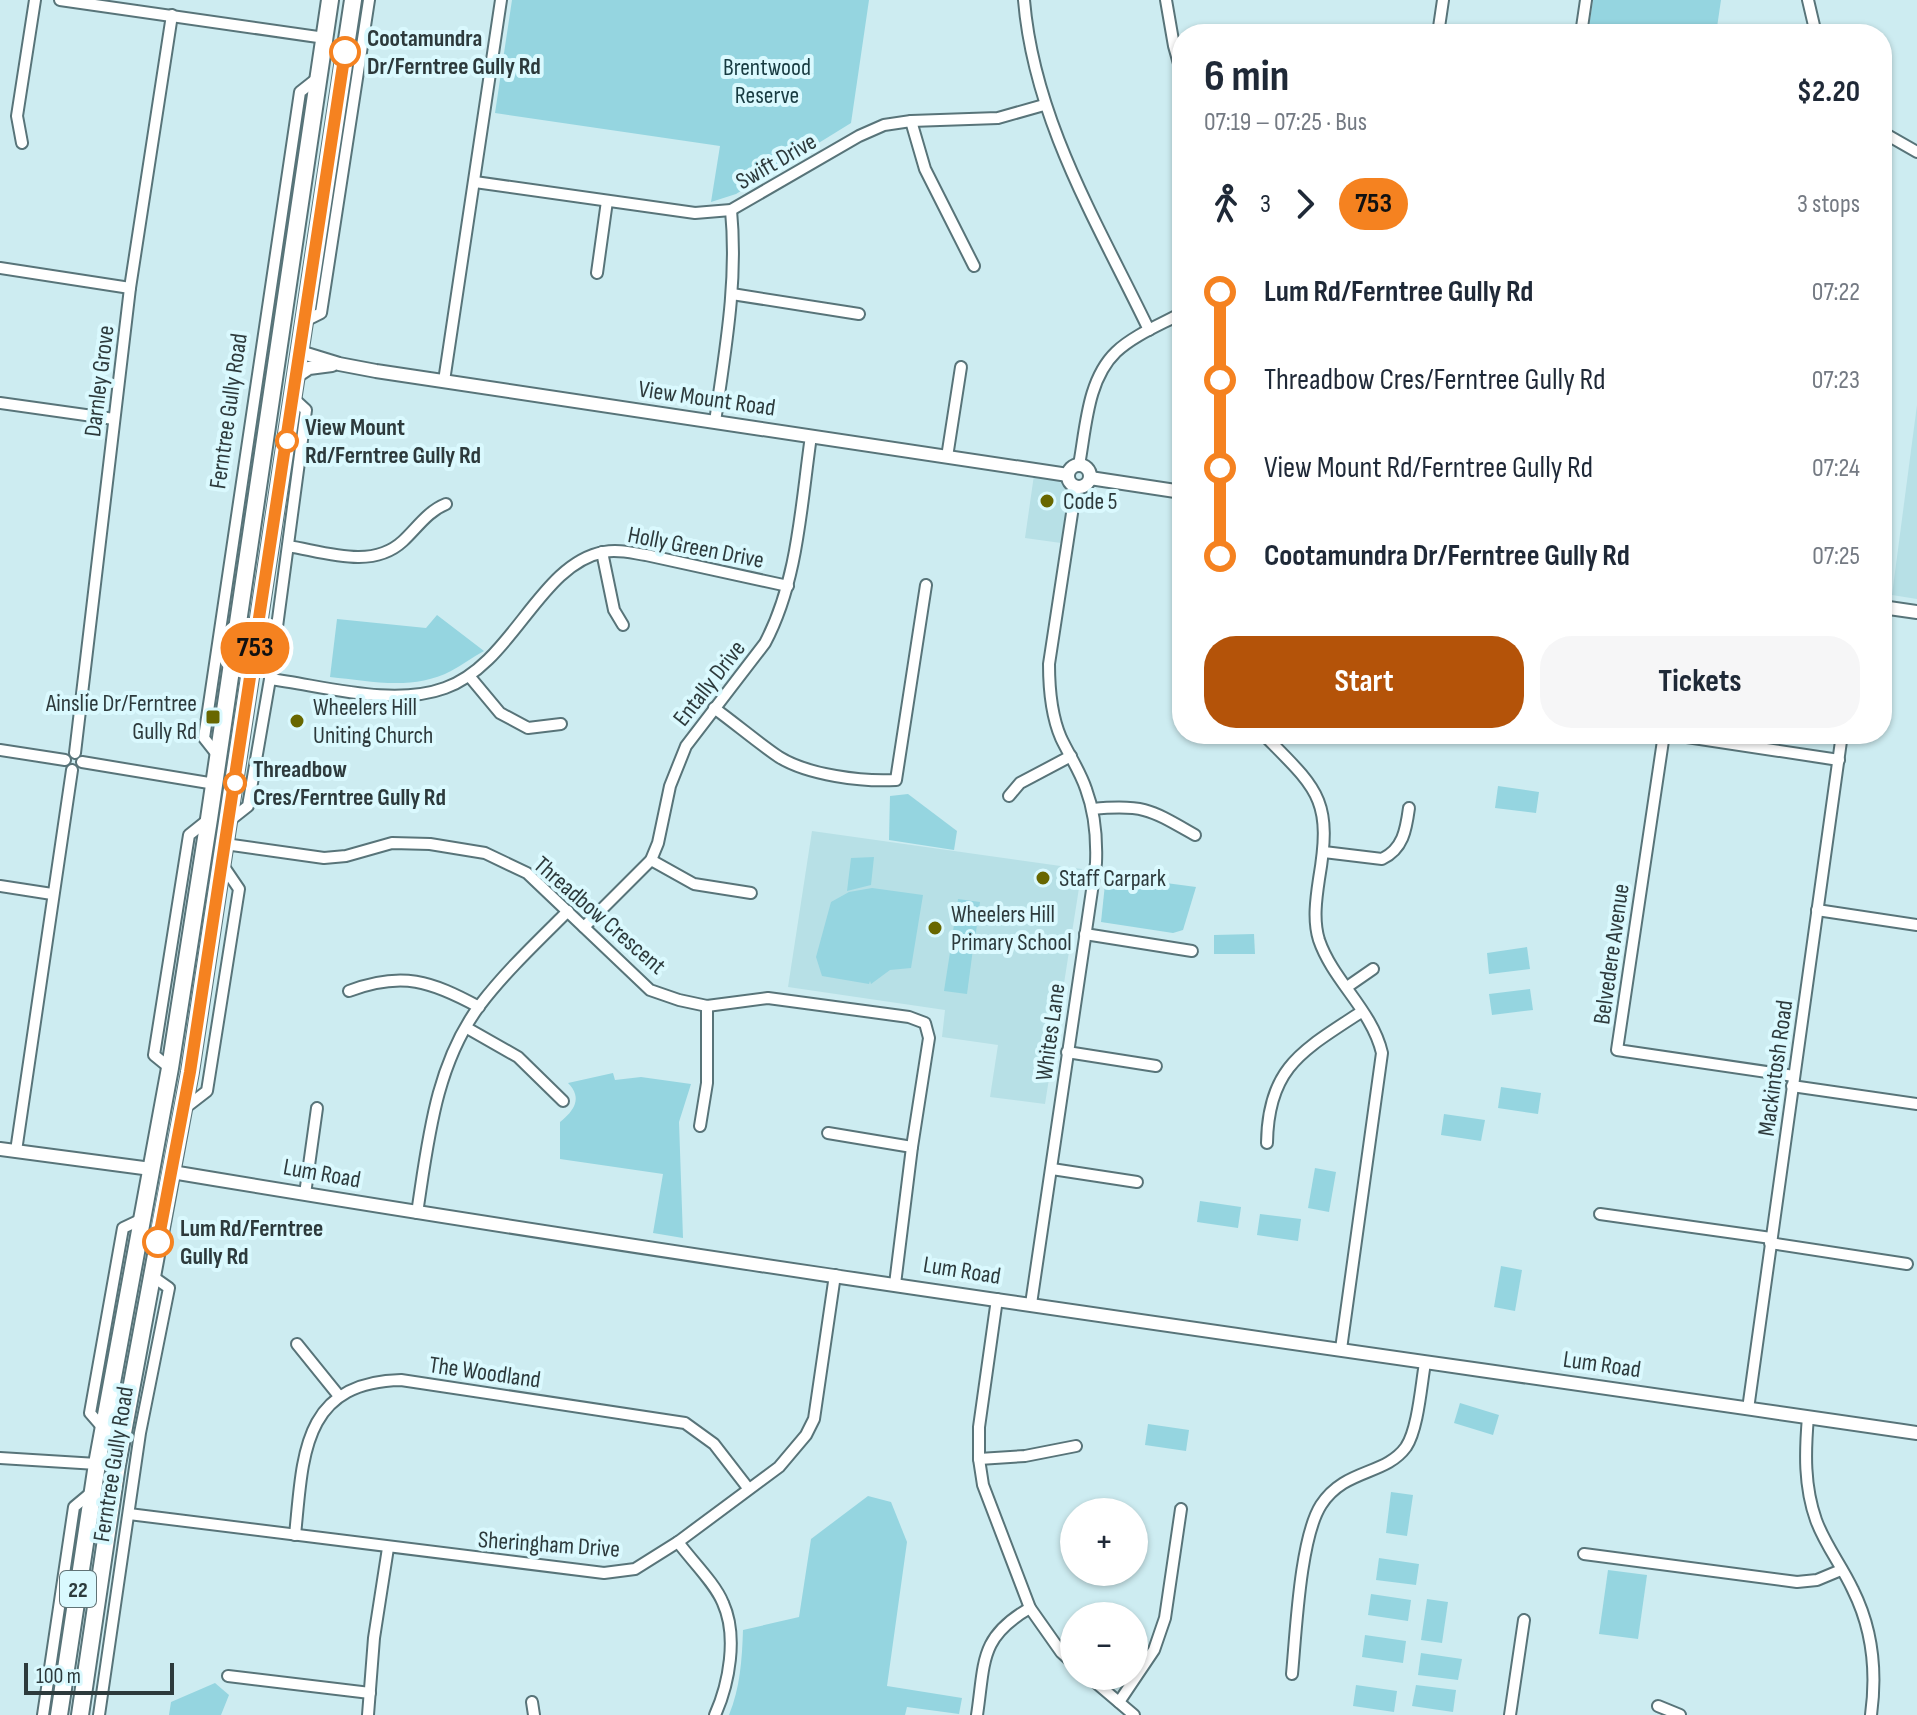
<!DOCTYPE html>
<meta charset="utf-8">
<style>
:root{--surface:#fff;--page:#f6f6f7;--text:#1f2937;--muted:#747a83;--accent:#b45309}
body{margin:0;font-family:"Sofia Sans Condensed",sans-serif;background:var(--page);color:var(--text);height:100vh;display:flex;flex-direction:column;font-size:30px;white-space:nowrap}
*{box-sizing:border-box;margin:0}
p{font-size:26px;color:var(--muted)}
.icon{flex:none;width:44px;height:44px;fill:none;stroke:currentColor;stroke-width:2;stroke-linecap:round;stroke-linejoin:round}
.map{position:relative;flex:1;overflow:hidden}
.details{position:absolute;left:1172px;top:24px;width:720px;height:720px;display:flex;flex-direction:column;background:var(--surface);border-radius:32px;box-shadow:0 2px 6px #0004}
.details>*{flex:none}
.badge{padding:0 16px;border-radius:26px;font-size:28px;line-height:52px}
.tools{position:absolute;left:1060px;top:1498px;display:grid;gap:16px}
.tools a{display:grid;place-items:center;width:88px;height:88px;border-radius:50%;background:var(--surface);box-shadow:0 2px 6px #0004;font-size:40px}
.scale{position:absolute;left:24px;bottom:20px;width:150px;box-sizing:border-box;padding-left:8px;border:4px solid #2d3a3c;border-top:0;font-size:22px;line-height:28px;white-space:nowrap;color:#2d3a3c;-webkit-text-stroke:6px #daf9fe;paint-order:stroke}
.map>.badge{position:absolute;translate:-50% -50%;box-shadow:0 0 0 4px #fff}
.legs{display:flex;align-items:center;gap:12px;height:88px;padding:0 32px;font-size:26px}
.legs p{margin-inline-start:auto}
.summary{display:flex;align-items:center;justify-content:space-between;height:136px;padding:0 32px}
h1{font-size:44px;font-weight:700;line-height:60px}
.action{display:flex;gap:16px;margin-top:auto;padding:16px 32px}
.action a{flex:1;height:92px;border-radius:32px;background:var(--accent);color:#fff;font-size:32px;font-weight:700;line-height:92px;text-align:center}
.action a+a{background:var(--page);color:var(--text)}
ul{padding:0 32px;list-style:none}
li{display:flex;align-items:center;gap:28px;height:88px;font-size:30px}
li i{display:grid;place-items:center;width:12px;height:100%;margin:0 10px;background:currentColor}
li i::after{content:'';width:20px;height:20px;margin:-10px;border:6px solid;border-radius:50%;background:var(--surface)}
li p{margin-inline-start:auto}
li:first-child i{background:linear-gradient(#0000 50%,currentColor 0)}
li:last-child i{background:linear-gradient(currentColor 50%,#0000 0)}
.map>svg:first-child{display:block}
.built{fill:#b7e0e6}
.green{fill:#95d5e0}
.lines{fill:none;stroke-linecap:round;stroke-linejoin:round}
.minor-casing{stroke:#587479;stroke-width:14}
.tertiary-casing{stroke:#587479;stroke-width:16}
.primary-casing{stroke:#587479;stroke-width:20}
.minor{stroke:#fff;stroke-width:10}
.tertiary{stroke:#fff;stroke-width:12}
.primary{stroke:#fff;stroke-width:16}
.line-1-casing{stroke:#fff;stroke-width:18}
.line-1{stroke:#f58220;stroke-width:12}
.stop-1-dot{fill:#fff;stroke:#f58220;stroke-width:4}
.poi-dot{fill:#686700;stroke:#daf9fe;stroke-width:3}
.labels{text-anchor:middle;stroke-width:8;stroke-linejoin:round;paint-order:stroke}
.shield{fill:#daf9fe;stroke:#617376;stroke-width:2}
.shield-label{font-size:22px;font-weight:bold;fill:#2d3a3c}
.stop-label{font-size:24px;font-weight:bold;fill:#2d3a3c;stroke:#daf9fe;text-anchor:start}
.park-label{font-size:24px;fill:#183b41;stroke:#daf9fe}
.street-label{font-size:24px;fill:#2d3a3c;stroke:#daf9fe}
.poi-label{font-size:24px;fill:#2d3a3c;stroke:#daf9fe;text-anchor:start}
</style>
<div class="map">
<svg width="1917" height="1715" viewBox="0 0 1917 1715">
<rect width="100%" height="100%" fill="#cdecf1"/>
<g class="built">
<polygon points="1917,405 1917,599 1892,595"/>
<polygon points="1034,475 1061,479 1069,493 1061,543 1025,538"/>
<polygon points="812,831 1082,869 1045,1104 990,1097 998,1045 942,1037 945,1010 788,987"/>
</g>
<g class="green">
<polygon points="512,0 869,0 851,123 736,194 711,202 720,146 495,113"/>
<polygon points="1593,0 1721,0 1716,34 1588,34"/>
<path d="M437,615L484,651C473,657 462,665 451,671C413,691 370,681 330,677L337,619L426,628Z"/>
<polygon points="1498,786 1539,792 1536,813 1495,808"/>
<polygon points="908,794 957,831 954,850 889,840 890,796"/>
<polygon points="874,857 871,885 847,891 851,858"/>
<polygon points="1106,875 1196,887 1183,930 1173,933 1101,922"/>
<polygon points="872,888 923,895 911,968 890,970 871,984 870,981 869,984 822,976 816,957 831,902 849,892"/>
<polygon points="958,899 980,902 974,947 951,944"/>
<polygon points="1254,934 1255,954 1214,954 1214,935"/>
<polygon points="951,946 973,949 967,994 944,991"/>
<polygon points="1527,947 1530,969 1489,974 1487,953"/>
<polygon points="1530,989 1533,1010 1492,1015 1489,994"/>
<path d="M613,1073L615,1080L641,1077L691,1084L679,1122L683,1238L653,1233L663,1174L560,1159V1122C574,1111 583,1098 568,1083Z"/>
<polygon points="1501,1087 1541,1093 1538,1114 1498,1108"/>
<polygon points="1444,1114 1485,1120 1481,1141 1441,1135"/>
<polygon points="1315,1168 1336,1172 1329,1212 1308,1208"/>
<polygon points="1200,1201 1241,1207 1238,1228 1197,1222"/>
<polygon points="1260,1214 1301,1219 1298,1241 1257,1235"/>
<polygon points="1501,1266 1522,1270 1515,1311 1494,1307"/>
<polygon points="1460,1403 1499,1415 1493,1435 1454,1423"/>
<polygon points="1148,1424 1189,1430 1186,1451 1145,1445"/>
<polygon points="1391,1492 1413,1495 1407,1536 1386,1533"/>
<path d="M868,1496L891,1502L907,1542L887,1686L962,1698L959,1714L907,1707L905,1715H729C740,1688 742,1660 743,1630L799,1617L811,1539Z"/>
<polygon points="1379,1558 1419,1564 1416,1585 1376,1580"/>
<polygon points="1608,1570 1647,1575 1638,1639 1599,1634"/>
<polygon points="1371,1594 1411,1600 1408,1621 1368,1615"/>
<polygon points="1427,1599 1448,1602 1442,1643 1421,1640"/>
<polygon points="1365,1635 1406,1641 1403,1663 1362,1657"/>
<polygon points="1421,1653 1462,1659 1458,1680 1418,1675"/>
<polygon points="215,1683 229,1695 221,1715 169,1715 171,1702"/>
<polygon points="1356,1685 1397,1691 1394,1712 1353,1706"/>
<polygon points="1416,1685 1456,1690 1453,1712 1412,1706"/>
</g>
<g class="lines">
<g class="minor-casing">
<g id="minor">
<polyline points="60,0 325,38"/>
<path d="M1024,0C1034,120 1098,224 1149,330"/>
<polyline points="1166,0 1174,46 1182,74"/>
<polyline points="1808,0 1816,34"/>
<polyline points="1438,34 1443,0"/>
<polyline points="1581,34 1586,0"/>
<polyline points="911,121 925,169 974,266"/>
<polyline points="1882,132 1917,152"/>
<polyline points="22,143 17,116 35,0"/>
<polyline points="475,182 695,213 731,210 859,136 884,125 911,121 998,118 1044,105"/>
<polyline points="0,268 130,288"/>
<polyline points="597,273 607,201"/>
<polyline points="732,294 859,314"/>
<polyline points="305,321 321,313 369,0"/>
<polyline points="444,381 501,0"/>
<polyline points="0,403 114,419"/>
<path d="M715,422C725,351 738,282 731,210"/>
<polyline points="947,457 961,367"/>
<path d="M1079,465C1086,428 1087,380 1116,352C1134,335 1160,325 1182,313"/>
<path d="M288,546C325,552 372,570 403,541C417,528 428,511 446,504"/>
<polyline points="602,552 614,610 623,625"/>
<polyline points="470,677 500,713 528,728 561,724"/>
<path d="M270,679C324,686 393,707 445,688C513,664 539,564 604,552C618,549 632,553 646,555L788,586"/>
<path d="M714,708C736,724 757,742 779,757C808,775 862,782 896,780L926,585"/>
<path d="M1263,734C1317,789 1333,798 1319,879C1316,899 1313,921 1319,940C1333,981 1372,1010 1382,1053L1341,1349"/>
<polyline points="1664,734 1617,1050 1794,1076"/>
<polyline points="1667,734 1839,760"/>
<polyline points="0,750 65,760"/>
<polyline points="75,753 130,288 172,15"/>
<polyline points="219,757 204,738 300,92 319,77"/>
<polyline points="82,762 215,784"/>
<polyline points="1009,796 1020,783 1071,756"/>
<path d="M1093,809C1144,804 1151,810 1195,835"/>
<polyline points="229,821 248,806 270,679 306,410 293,398"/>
<polyline points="225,844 324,858 346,856 392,843 430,844 485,853 527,873 650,990 679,1000 707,1006 768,998 909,1017 925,1023 929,1038 912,1147 895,1284"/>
<path d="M1324,852L1382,859C1403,849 1406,830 1409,808"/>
<polyline points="651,860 694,884 751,893"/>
<polyline points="0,886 52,894"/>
<polyline points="1817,910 1917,925"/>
<path d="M584,927L651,860L658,843L670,786L686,746L765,643C798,581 801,505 811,436"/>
<polyline points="1085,934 1192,951"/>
<polyline points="1347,987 1373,969"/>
<path d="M349,991C402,971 431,981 479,1007"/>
<polyline points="467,1028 518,1057 563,1101"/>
<polyline points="1067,1052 1156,1066"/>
<polyline points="170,1068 154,1055 189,835 209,819"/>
<polyline points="1792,1086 1917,1104"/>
<polyline points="185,1108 207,1091 239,889 222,864"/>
<polyline points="700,1126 707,1083 707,1006"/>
<polyline points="828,1133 912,1147"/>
<path d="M1267,1143C1268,1066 1304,1050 1361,1012"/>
<polyline points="16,1151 72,770"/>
<polyline points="1052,1169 1137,1182"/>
<polyline points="305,1194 317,1108"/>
<path d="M417,1213C428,1142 435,1065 480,1005C506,971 538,941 568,911"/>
<polyline points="1600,1214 1771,1238"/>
<polyline points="1770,1243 1907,1264"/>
<polyline points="997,1299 979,1427 979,1459 983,1485 1030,1608 1061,1652 1074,1664"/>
<path d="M1031,1304L1096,863C1097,838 1095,813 1086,789C1080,771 1069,755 1061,738C1051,715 1049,689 1049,664L1076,487"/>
<polyline points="297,1344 339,1396"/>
<polyline points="1748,1409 1842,734"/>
<path d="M1808,1417C1805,1452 1804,1486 1816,1520C1825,1545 1842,1566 1853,1590C1873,1630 1877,1671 1871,1715"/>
<polyline points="103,1428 90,1413 123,1228 142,1219"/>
<polyline points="0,1458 97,1464"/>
<polyline points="979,1459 1025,1456 1076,1446"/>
<polyline points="129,1514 604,1573 635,1569 678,1542 779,1467 806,1435 814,1419 835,1275"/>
<path d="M295,1535C303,1458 301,1382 401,1380L685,1423L714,1444L748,1488"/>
<path d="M678,1542C691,1560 715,1583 723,1603C738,1636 729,1684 715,1715"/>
<polyline points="1584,1554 1797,1582 1817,1580 1841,1570"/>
<path d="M1292,1674C1296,1632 1300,1538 1321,1505C1345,1468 1385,1476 1406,1447C1418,1429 1421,1386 1425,1363"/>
<polyline points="228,1676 370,1693"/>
<polyline points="1088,1676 1134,1715"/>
<polyline points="532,1702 534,1715"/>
<polyline points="1119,1702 1154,1650 1165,1618 1181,1509"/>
<polyline points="1658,1706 1680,1715"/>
<polyline points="43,1715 74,1507 92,1492"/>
<polyline points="99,1715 140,1433 169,1288 152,1276"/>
<polyline points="368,1715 374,1638 388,1548"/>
<path d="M977,1715C985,1662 979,1637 1030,1608"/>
<polyline points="1510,1715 1524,1620"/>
</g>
</g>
<g class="tertiary-casing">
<g id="tertiary">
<polyline points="300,352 339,364 376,371 1068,475"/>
<polyline points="297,376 309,368 332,365"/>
<circle cx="1079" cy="476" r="11"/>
<polyline points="1090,478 1182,492"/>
<polyline points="1882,607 1917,612"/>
<polyline points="0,1149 151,1169"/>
<path d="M172,1172C752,1269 1335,1348 1917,1433"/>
</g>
</g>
<g class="primary-casing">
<g id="primary">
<polyline points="59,1715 97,1464 170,1068 209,819 330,0"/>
<polyline points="80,1715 117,1465 190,1072 353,0"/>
</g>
</g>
<use href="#minor" class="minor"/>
<use href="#tertiary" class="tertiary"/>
<use href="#primary" class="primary"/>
</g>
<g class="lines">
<g class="line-1-casing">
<polyline id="line-1" points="158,1242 190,1072 345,52"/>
</g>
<use href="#line-1" class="line-1"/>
</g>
<g class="stop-1-dot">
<circle cx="345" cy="52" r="14"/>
<circle cx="287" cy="441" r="10"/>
<circle cx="235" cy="783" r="10"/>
<circle cx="158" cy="1242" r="14"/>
</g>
<g class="poi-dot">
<circle cx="1047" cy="501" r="8"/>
<rect x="205" y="709" width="16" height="16" rx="4"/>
<circle cx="297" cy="721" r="8"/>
<circle cx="1043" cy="878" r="8"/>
<circle cx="935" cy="928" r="8"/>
</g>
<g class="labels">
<rect class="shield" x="60" y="1571" width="36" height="36" rx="6"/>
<g class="shield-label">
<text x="78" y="1597">22</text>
</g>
<g class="stop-label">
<text x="367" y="46">Cootamundra<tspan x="367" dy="28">Dr/Ferntree Gully Rd</tspan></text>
<text x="305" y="435">View Mount<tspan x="305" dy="28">Rd/Ferntree Gully Rd</tspan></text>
<text x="253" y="777">Threadbow<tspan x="253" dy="28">Cres/Ferntree Gully Rd</tspan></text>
<text x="180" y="1236">Lum Rd/Ferntree<tspan x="180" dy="28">Gully Rd</tspan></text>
</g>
<g class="park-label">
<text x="767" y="75">Brentwood<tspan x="767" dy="28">Reserve</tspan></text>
</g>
<g class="street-label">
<text transform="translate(776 161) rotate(-30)" y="8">Swift Drive</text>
<text transform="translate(99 381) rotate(-83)" y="8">Darnley Grove</text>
<text transform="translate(707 398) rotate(8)" y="8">View Mount Road</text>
<text transform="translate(228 411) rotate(-82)" y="8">Ferntree Gully Road</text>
<text transform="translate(696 547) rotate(11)" y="8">Holly Green Drive</text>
<text transform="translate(709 683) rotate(-52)" y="8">Entally Drive</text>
<text transform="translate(600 915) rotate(41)" y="8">Threadbow Crescent</text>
<text transform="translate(1611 954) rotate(-82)" y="8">Belvedere Avenue</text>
<text transform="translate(1050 1032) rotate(-82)" y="8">Whites Lane</text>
<text transform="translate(1775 1068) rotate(-82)" y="8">Mackintosh Road</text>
<text transform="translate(322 1173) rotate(10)" y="8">Lum Road</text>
<text transform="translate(962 1270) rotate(9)" y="8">Lum Road</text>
<text transform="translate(1602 1364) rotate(8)" y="8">Lum Road</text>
<text transform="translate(485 1372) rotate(8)" y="8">The Woodland</text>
<text transform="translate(113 1464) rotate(-81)" y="8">Ferntree Gully Road</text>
<text transform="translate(549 1544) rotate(4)" y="8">Sheringham Drive</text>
</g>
<g class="poi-label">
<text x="1063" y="509">Code 5</text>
<text x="197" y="711" text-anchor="end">Ainslie Dr/Ferntree<tspan x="197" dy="28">Gully Rd</tspan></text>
<text x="313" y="715">Wheelers Hill<tspan x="313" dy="28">Uniting Church</tspan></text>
<text x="1059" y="886">Staff Carpark</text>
<text x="951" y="922">Wheelers Hill<tspan x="951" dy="28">Primary School</tspan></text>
</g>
</g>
</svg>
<div class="tools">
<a>+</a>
<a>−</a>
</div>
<div class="scale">100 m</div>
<b class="badge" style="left:255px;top:648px;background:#f58220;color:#111">753</b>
<section class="details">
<div class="summary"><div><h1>6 min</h1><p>07:19 – 07:25 · Bus</p></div><b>$2.20</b></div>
<div class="legs"><svg class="icon" aria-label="walk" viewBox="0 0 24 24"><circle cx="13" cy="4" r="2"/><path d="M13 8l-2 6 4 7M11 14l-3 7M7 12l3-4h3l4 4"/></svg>3<svg class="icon" aria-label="forward" viewBox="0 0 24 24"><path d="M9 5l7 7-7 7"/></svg><b class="badge" style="background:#f58220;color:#111">753</b><p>3 stops</p></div>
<ul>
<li><i style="color:#f58220"></i><b>Lum Rd/Ferntree Gully Rd</b><p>07:22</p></li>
<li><i style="color:#f58220"></i><span>Threadbow Cres/Ferntree Gully Rd</span><p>07:23</p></li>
<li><i style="color:#f58220"></i><span>View Mount Rd/Ferntree Gully Rd</span><p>07:24</p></li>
<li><i style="color:#f58220"></i><b>Cootamundra Dr/Ferntree Gully Rd</b><p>07:25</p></li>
</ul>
<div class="action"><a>Start</a><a>Tickets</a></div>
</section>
</div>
